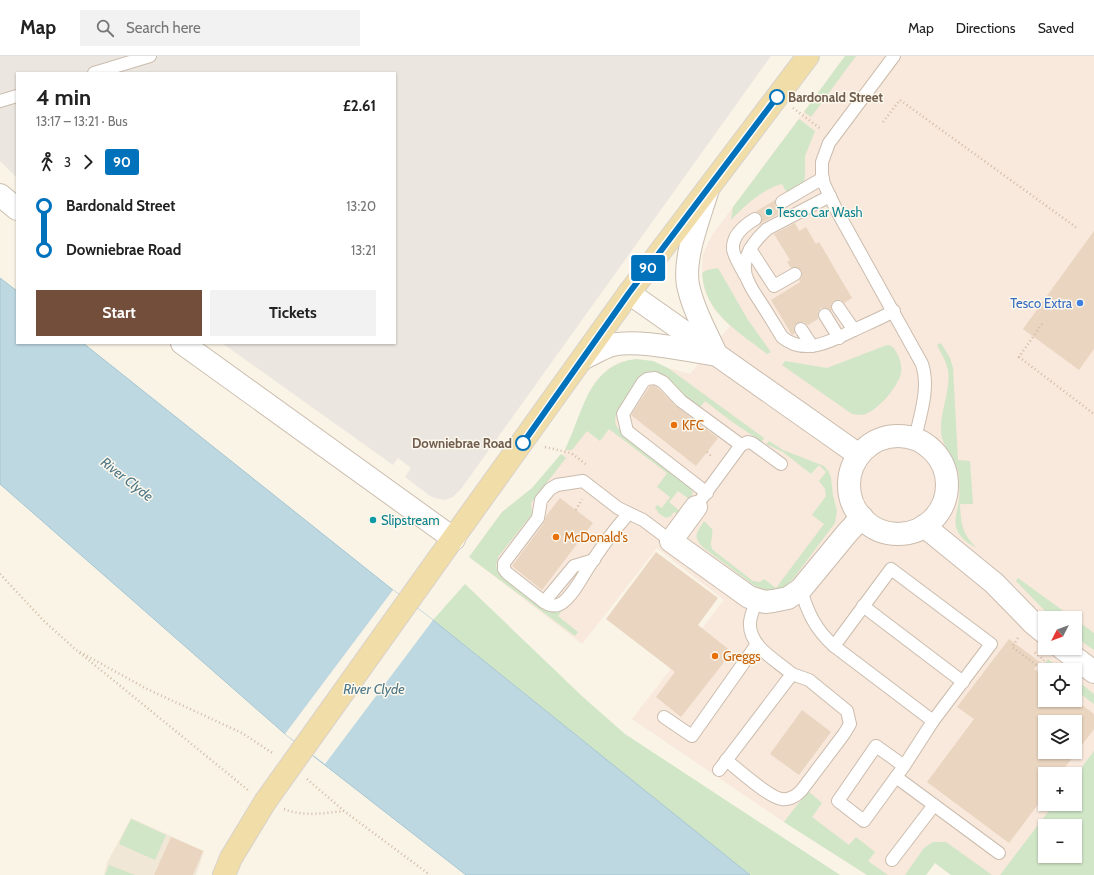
<!DOCTYPE html>
<meta charset="utf-8">
<style>
:root{--surface:#fff;--page:#f2f2f2;--text:#222;--muted:#767676;--line:#e0e0e0;--accent:#734e3b}
body{margin:0;font-family:Cabin,sans-serif;background:var(--page);color:var(--text);height:100vh;display:flex;flex-direction:column;font-size:15px;white-space:nowrap}
*{box-sizing:border-box;margin:0}
p{font-size:13px;color:var(--muted)}
.icon{flex:none;width:22px;height:22px;fill:none;stroke:currentColor;stroke-width:2;stroke-linecap:round;stroke-linejoin:round}
.map{position:relative;flex:1;overflow:hidden}
.drawer{position:absolute;left:16px;top:16px;width:380px;height:272px;display:flex;flex-direction:column;background:var(--surface);border-radius:0px;box-shadow:0 1px 3px #0004}
.drawer>*{flex:none}
.badge{padding:0 8px;border-radius:3px;font-size:14px;line-height:26px}
.needle{width:26px;rotate:228deg}
.tools{position:absolute;left:1038px;top:555px;display:grid;gap:8px}
.tools a{display:grid;place-items:center;width:44px;height:44px;border-radius:0px;background:var(--surface);box-shadow:0 1px 3px #0004;font-size:20px}
.map>.badge{position:absolute;translate:-50% -50%;box-shadow:0 0 0 2px #fff}
.legs{display:flex;align-items:center;gap:6px;height:44px;padding:0 20px;font-size:13px}
.legs p{margin-inline-start:auto}
.summary{display:flex;align-items:center;justify-content:space-between;height:68px;padding:0 20px}
h1{font-size:22px;font-weight:800;line-height:30px}
.primary-button{display:flex;gap:8px;margin-top:auto;padding:8px 20px}
.primary-button a{flex:1;height:46px;border-radius:0px;background:var(--accent);color:#fff;font-size:16px;font-weight:800;line-height:46px;text-align:center}
.primary-button a+a{background:var(--page);color:var(--text)}
ul{padding:0 20px;list-style:none}
li{display:flex;align-items:center;gap:14px;height:44px;font-size:15px}
li i{display:grid;place-items:center;width:6px;height:100%;margin:0 5px;background:currentColor}
li i::after{content:'';width:10px;height:10px;margin:-5px;border:3px solid;border-radius:50%;background:var(--surface)}
li p{margin-inline-start:auto}
li:first-child i{background:linear-gradient(#0000 50%,currentColor 0)}
li:last-child i{background:linear-gradient(currentColor 50%,#0000 0)}
header{display:flex;align-items:center;gap:24px;box-sizing:border-box;height:56px;padding:0 20px;background:var(--surface);border-bottom:1px solid var(--line)}
header strong{font-size:19px}
nav{display:flex;gap:22px;margin-inline-start:auto;font-size:14px}
.search{width:280px;height:36px;background:var(--page);display:flex;align-items:center;gap:10px;box-sizing:border-box;padding:0 14px;border-radius:0px;color:var(--muted);font-size:15px}
.map>svg:first-child{display:block}
.residential{fill:#f1e7d6}
.commercial{fill:#f9e8dc;fill-rule:evenodd}
.industrial{fill:#ebe6e0}
.green{fill:#d0e6c7;fill-rule:evenodd}
.water{fill:#bed8e1;stroke:#a5c6d2}
.pier{fill:#faf4e7}
.building{fill:#ead5c0;fill-rule:evenodd}
.lines{fill:none;stroke-linecap:round;stroke-linejoin:round}
.service-casing{stroke:#cbbdae;stroke-width:14}
.minor-casing{stroke:#cbbdae;stroke-width:24}
.primary-casing{stroke:#d7d2cd;stroke-width:24}
.path{stroke:#d1bba5;stroke-width:2.5;stroke-dasharray:1 3;stroke-linecap:butt}
.service{stroke:#fff;stroke-width:12}
.minor{stroke:#fff;stroke-width:22}
.primary{stroke:#f1dda7;stroke-width:22}
.primary-bridge-casing{stroke:#d7d2cd;stroke-width:24;stroke-linecap:butt}
.primary-bridge{stroke:#f1dda7;stroke-width:22}
.line-1-casing{stroke:#fff;stroke-width:9}
.line-1{stroke:#0072bc;stroke-width:6}
.stop-1-dot{fill:#fff;stroke:#0072bc;stroke-width:2}
.culture-dot{fill:#0f9aa8;stroke:#fdf8ed;stroke-width:1.5}
.shop-dot{fill:#3f7fe0;stroke:#fdf8ed;stroke-width:1.5}
.food-dot{fill:#e8710a;stroke:#fdf8ed;stroke-width:1.5}
.labels{text-anchor:middle;stroke-width:3;stroke-linejoin:round;paint-order:stroke}
.stop-label{font-size:13px;font-weight:bold;fill:#715e4e;stroke:#fdf8ed;text-anchor:start}
.culture-label{font-size:13px;fill:#0d838f;stroke:#fdf8ed;text-anchor:start}
.shop-label{font-size:13px;fill:#366cbe;stroke:#fdf8ed;text-anchor:end}
.food-label{font-size:13px;fill:#c56008;stroke:#fdf8ed;text-anchor:start}
.water-label{font-size:14px;font-style:italic;fill:#4e7888;stroke:#fdf8ed}
</style>
<header>
<strong>Map</strong>
<div class="search"><svg class="icon" aria-label="search" viewBox="0 0 24 24"><circle cx="10" cy="10" r="6"/><path d="M15 15l6 6"/></svg>Search here</div>
<nav><a>Map</a><a>Directions</a><a>Saved</a></nav>
</header>
<div class="map">
<svg width="1094" height="819" viewBox="0 0 1094 819">
<rect width="100%" height="100%" fill="#faf4e7"/>
<polygon class="residential" points="131,762 204,795 196,819 104,819 107,807"/>
<path class="commercial" d="M845,0H1094V819H951L935,807L926,819H867L784,766L632,663L724,544L657,492L582,588L469,501L502,456L532,432L565,394L589,336L595,326L608,313L620,306L636,303L690,318L730,270L715,255L705,237L703,227L702,210L703,199L708,187L713,178ZM1045,562H1075V592H1045ZM1045,614H1075V644H1045ZM1045,666H1075V696H1045ZM1045,718H1075V748H1045ZM1045,770H1075V800H1045Z"/>
<polygon class="industrial" points="0,0 771,0 461,433 453,441 444,444 435,442 430,440 405,421 411,412 398,402 393,409 222,287 395,287 395,17 17,17 17,122 0,105"/>
<g class="green">
<polygon points="845,0 856,0 811,61 804,56"/>
<path d="M799,63L815,75L805,100V118L804,127L788,139L782,128C762,133 745,150 731,164L733,151Z"/>
<path d="M718,212L748,264L771,296L767,298C738,275 705,258 702,217L707,214Z"/>
<path d="M941,287L950,302L953,312L958,404L970,405L973,448H960C961,468 962,478 977,492C969,488 961,483 957,474C953,464 958,454 959,444C960,436 959,428 959,420C957,404 942,393 941,375C940,355 951,334 948,314C946,305 941,297 937,289Z"/>
<path d="M887,289C892,289 894,292 896,296C900,302 902,309 901,317C898,331 877,356 862,359C859,359 855,358 852,358L782,309L785,305L827,312Z"/>
<path d="M636,303L653,305L668,312L764,382L762,386L731,365L705,345L699,353L659,316L651,315L642,318L626,345L616,357L615,366L617,371L625,379L690,430L693,437L689,443L678,435L669,446L681,456L679,459L674,456L671,460L666,462L657,456L658,455L655,452L657,449L662,452L670,441L657,431L667,417L609,373L600,385L587,375L572,394H565C583,358 587,309 636,303Z"/>
<path d="M769,385L783,394L824,410L829,416L831,422L833,439L837,455L835,467L793,523L783,532L771,535L766,534L755,530L705,493C692,481 696,478 704,465L712,473C714,481 708,487 713,494L753,525L760,526L764,523L776,532L824,468L812,459L826,440L825,433L819,425L826,416L819,409L811,418L783,396L766,388Z"/>
<polygon points="561,398 566,402 531,447 532,458 498,501 496,510 500,517 564,552 558,560 578,576 575,580 469,501 502,456 532,432"/>
<polygon points="1018,522 1073,562 1052,562 1016,525"/>
<polygon points="465,528 583,641 625,678 840,819 750,819 433,564"/>
<polygon points="1075,563 1094,577 1094,594 1075,581"/>
<polygon points="1048,603 1062,614 1048,614 1043,610"/>
<polygon points="1075,623 1094,638 1094,648 1075,634"/>
<path d="M1094,695V819H1000L1054,748H1075V720ZM1045,770H1075V800H1045Z"/>
<polygon points="808,735 822,747 812,761 849,789 856,781 875,796 868,805 888,819 867,819 784,766"/>
<polygon points="131,763 166,779 155,804 119,788"/>
<polygon points="933,786 946,786 992,819 951,819 935,807 926,819 905,819 924,792"/>
<polygon points="109,809 135,819 105,819"/>
</g>
<polygon class="water" points="0,222 17,235 17,287 83,287 393,534 433,564 750,819 466,819 285,678 0,428"/>
<polygon class="pier" points="393,534 433,564 325,708 285,678"/>
<g class="building">
<polygon points="775,144 775,149 778,152 782,153 786,152 787,154 763,166 759,170 762,162 759,157 755,156"/>
<polygon points="795,167 799,175 806,171 816,188 819,186 852,242 844,247 841,244 834,245 831,248 832,255 825,252 821,252 818,256 818,263 808,269 804,266 797,267 794,270 795,277 792,279 771,244 800,226 799,224 802,221 802,215 795,211 791,212 787,206 790,204 774,178"/>
<polygon points="1094,175 1094,293 1079,314 1023,273"/>
<polygon points="650,330 654,330 658,332 677,351 718,382 696,410 631,359"/>
<polygon points="560,442 593,467 542,534 512,510 544,467 546,460"/>
<polygon points="656,496 718,542 698,569 732,596 681,661 656,641 675,616 606,563"/>
<path d="M1009,583L1040,606L1034,613L1045,621V644H1075L1094,658V673L1060,718H1045V739L1009,787L927,726L974,663L957,651ZM1045,666H1075V696H1045Z"/>
<polygon points="802,654 831,676 799,719 770,698"/>
<polygon points="171,781 203,795 193,819 154,819"/>
</g>
<g class="lines">
<g class="service-casing">
<g id="service">
<path d="M894,0L829,87L822,106V120L824,128L837,155L922,308C930,332 920,359 915,383"/>
<polyline points="94,17 150,0"/>
<polyline points="0,45 17,40"/>
<path d="M830,140L767,173C753,186 738,205 748,225C751,232 755,238 759,244C767,256 774,268 782,281C805,300 832,285 854,274C867,268 881,262 894,255"/>
<polyline points="782,146 823,122"/>
<polyline points="750,193 774,230 795,218"/>
<path d="M745,219C742,213 733,199 733,193C732,179 745,169 755,163"/>
<polyline points="838,251 854,274"/>
<polyline points="825,259 839,282"/>
<polyline points="801,273 812,290"/>
<polyline points="707,437 627,375 623,358 643,326 647,323 655,322 663,326 681,345 741,389"/>
<polyline points="702,442 741,389 748,386 752,387 781,408"/>
<path d="M629,457C614,474 600,493 588,512C581,523 573,539 562,547C556,551 550,550 544,546L507,517L504,513V507L538,462L541,444L550,433L557,429L583,425L618,452L643,464L671,485"/>
<path d="M801,533C807,556 816,574 834,590L933,665"/>
<polyline points="544,546 574,510 594,504"/>
<polyline points="863,550 963,626"/>
<polyline points="834,590 891,513 991,588 933,665 904,710 864,765 838,745 876,690 904,710"/>
<polyline points="664,661 692,680 757,588"/>
<path d="M726,704C738,713 769,742 782,743C790,744 796,740 801,735L844,678L850,668L847,655L809,624L792,618"/>
<path d="M719,714L792,618C776,604 748,590 750,566C751,558 754,551 757,545"/>
<polyline points="896,721 999,797"/>
<polyline points="892,804 934,749"/>
</g>
</g>
<g class="minor-casing">
<g id="minor">
<path d="M708,133C700,160 683,201 688,229C693,253 706,276 716,298"/>
<polyline points="0,139 17,153"/>
<polyline points="629,237 859,399"/>
<polyline points="182,287 454,483"/>
<path d="M584,302C593,298 602,292 612,289C639,283 684,294 712,298"/>
<circle cx="898" cy="429" r="49"/>
<polyline points="696,451 671,485 749,541 765,546 773,545 788,542 801,533 848,476 862,461"/>
<polyline points="924,470 994,527 1033,567 1045,577"/>
<polyline points="1062,592 1094,616"/>
</g>
</g>
<g class="primary-casing">
<g id="primary">
<polyline points="439,502 629,237 808,0"/>
<polyline points="224,819 231,802 265,746"/>
</g>
</g>
<g class="path">
<polyline points="793,52 821,73"/>
<polyline points="883,66 900,44 1077,172"/>
<polyline points="1042,268 1019,301 1094,358"/>
<polyline points="545,391 571,397 587,409"/>
<polyline points="707,396 712,401"/>
<polyline points="576,454 582,443"/>
<polyline points="0,518 44,565 75,593 248,734"/>
<polyline points="1018,582 1012,591 1039,611 1044,604 1034,596"/>
<polyline points="80,596 147,633 242,677 274,698"/>
<polyline points="307,723 344,755 430,819"/>
<path d="M284,753C303,761 325,757 344,755"/>
</g>
<use href="#service" class="service"/>
<use href="#minor" class="minor"/>
<use href="#primary" class="primary"/>
<g class="primary-bridge-casing">
<polyline id="primary-bridge" points="265,746 439,502"/>
</g>
<use href="#primary-bridge" class="primary-bridge"/>
</g>
<g class="lines">
<g class="line-1-casing">
<polyline id="line-1" points="523,387 629,237 777,41"/>
</g>
<use href="#line-1" class="line-1"/>
</g>
<g class="stop-1-dot">
<circle cx="777" cy="41" r="7"/>
<circle cx="523" cy="387" r="7"/>
</g>
<g class="culture-dot">
<circle cx="769" cy="156" r="4"/>
<circle cx="373" cy="464" r="4"/>
</g>
<circle class="shop-dot" cx="1080" cy="247" r="4"/>
<g class="food-dot">
<circle cx="674" cy="369" r="4"/>
<circle cx="556" cy="481" r="4"/>
<circle cx="715" cy="600" r="4"/>
</g>
<g class="labels">
<g class="stop-label">
<text x="788" y="46">Bardonald Street</text>
<text x="512" y="392" text-anchor="end">Downiebrae Road</text>
</g>
<g class="culture-label">
<text x="777" y="161">Tesco Car Wash</text>
<text x="381" y="469">Slipstream</text>
</g>
<g class="shop-label">
<text x="1072" y="252">Tesco Extra</text>
</g>
<g class="food-label">
<text x="682" y="374">KFC</text>
<text x="564" y="486">McDonald's</text>
<text x="723" y="605">Greggs</text>
</g>
<g class="water-label">
<text transform="translate(127 423) rotate(38)" y="5">River Clyde</text>
<text x="374" y="638">River Clyde</text>
</g>
</g>
</svg>
<div class="tools">
<a><svg class="needle" viewBox="-14 -14 28 28"><path d="M0-13l5 13h-10z" fill="#e53935"/><path d="M0 13l5-13h-10z" fill="#767676"/></svg></a>
<a><svg class="icon" aria-label="locate" viewBox="0 0 24 24"><circle cx="12" cy="12" r="6"/><path d="M12 2v4M12 18v4M2 12h4M18 12h4"/></svg></a>
<a><svg class="icon" aria-label="layers" viewBox="0 0 24 24"><path d="M12 4l9 5-9 5-9-5zM3 14l9 5 9-5"/></svg></a>
<a>+</a>
<a>−</a>
</div>
<b class="badge" style="left:648px;top:212px;background:#0072bc;color:#fff">90</b>
<section class="drawer">
<div class="summary"><div><h1>4 min</h1><p>13:17 – 13:21 · Bus</p></div><b>£2.61</b></div>
<div class="legs"><svg class="icon" aria-label="walk" viewBox="0 0 24 24"><circle cx="13" cy="4" r="2"/><path d="M13 8l-2 6 4 7M11 14l-3 7M7 12l3-4h3l4 4"/></svg>3<svg class="icon" aria-label="forward" viewBox="0 0 24 24"><path d="M9 5l7 7-7 7"/></svg><b class="badge" style="background:#0072bc;color:#fff">90</b></div>
<ul>
<li><i style="color:#0072bc"></i><b>Bardonald Street</b><p>13:20</p></li>
<li><i style="color:#0072bc"></i><b>Downiebrae Road</b><p>13:21</p></li>
</ul>
<div class="primary-button"><a>Start</a><a>Tickets</a></div>
</section>
</div>
